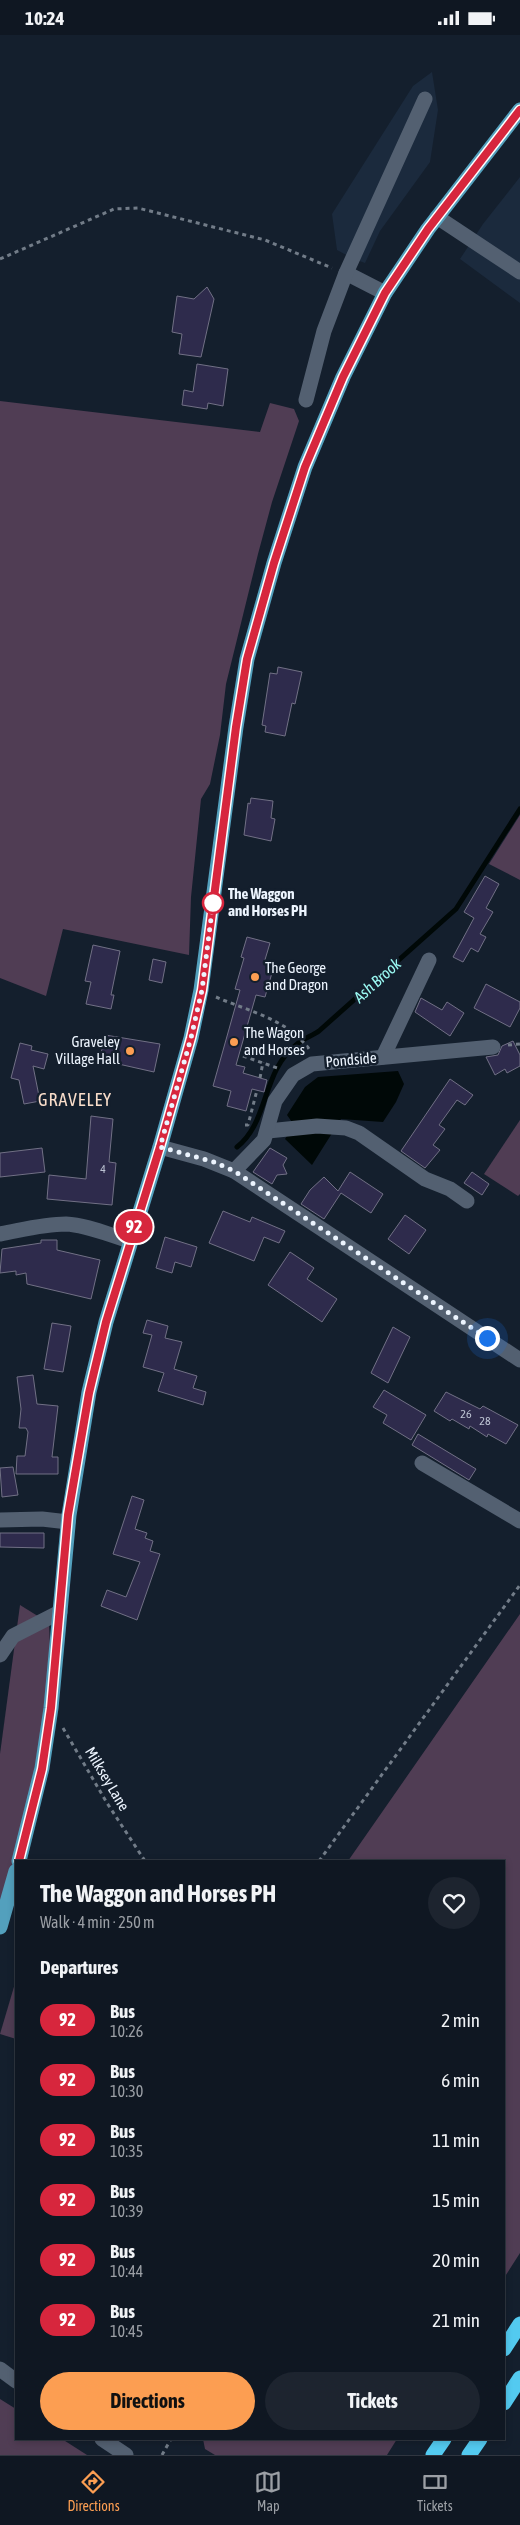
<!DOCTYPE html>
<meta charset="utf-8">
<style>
:root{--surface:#0f1722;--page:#1d242f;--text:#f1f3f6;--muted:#9b9fa5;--line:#2f3640;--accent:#fc9e52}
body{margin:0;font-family:"Asap Condensed",sans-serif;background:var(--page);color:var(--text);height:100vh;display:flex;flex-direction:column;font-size:19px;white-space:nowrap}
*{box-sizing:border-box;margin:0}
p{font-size:16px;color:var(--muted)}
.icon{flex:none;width:28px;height:28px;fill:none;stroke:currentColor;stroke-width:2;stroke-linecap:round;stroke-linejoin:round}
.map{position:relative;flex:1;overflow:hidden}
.panel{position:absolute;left:15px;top:1825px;width:490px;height:580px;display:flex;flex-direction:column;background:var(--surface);border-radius:0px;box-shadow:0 2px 8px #0003,0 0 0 1px var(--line)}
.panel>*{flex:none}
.badge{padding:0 10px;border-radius:16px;font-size:18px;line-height:32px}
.you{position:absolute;width:25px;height:25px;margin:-12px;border:4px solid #fff;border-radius:50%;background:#1a73e8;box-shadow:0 0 0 8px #1a73e833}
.map>.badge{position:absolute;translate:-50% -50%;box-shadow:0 0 0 2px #fff}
h2{padding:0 25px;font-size:19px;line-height:45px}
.round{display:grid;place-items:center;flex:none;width:52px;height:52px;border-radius:26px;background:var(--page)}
.headline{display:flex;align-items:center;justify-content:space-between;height:85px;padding:0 25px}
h1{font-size:24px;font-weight:700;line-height:38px}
.button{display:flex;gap:10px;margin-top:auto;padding:10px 25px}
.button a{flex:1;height:58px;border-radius:30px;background:var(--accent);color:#111;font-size:20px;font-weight:700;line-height:58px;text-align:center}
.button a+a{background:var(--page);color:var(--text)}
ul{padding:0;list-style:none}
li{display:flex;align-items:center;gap:15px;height:60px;padding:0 25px}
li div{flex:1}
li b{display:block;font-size:19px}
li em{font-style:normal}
li .badge{min-width:55px;font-weight:700;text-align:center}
.status{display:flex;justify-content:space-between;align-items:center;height:35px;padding:0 25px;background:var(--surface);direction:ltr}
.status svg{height:14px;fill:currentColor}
.tab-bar{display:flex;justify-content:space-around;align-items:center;height:70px;border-top:1px solid var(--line);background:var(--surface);font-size:14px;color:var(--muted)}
.tab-bar a{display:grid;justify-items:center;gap:2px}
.tab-bar .on{color:var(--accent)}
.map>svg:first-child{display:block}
.built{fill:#1b2a3d}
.green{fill:#503d54}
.water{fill:#000807}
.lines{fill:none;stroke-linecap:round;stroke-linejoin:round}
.stream{stroke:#000807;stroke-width:5}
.building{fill:#2e2b4c;stroke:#717085}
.path{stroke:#727c88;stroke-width:3;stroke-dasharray:4 4;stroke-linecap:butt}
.minor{stroke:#536071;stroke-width:15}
.major{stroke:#53a0bd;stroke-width:15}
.highway{stroke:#53caf0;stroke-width:15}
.line-casing{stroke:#fff;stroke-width:11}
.line{stroke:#d7263d;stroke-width:8}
.walk{stroke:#ecf4fe;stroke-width:5;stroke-dasharray:0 9}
.stop-dot{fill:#fff;stroke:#d7263d;stroke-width:2.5}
.poi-dot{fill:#fc9e52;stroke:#141f2d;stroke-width:2}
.labels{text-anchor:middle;stroke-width:5;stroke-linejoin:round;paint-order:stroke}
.number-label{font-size:12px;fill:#bcc2d2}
.stop-label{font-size:15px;font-weight:bold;fill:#ecf4fe;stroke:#141f2d;text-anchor:start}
.poi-label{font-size:15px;fill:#ecf4fe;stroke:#141f2d;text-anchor:start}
.street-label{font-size:15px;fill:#ecf4fe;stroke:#141f2d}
.water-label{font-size:16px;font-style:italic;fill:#9af8f2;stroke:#141f2d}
.quarter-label{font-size:18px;letter-spacing:1px;fill:#f9ddca;stroke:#141f2d}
</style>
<div class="status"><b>10:24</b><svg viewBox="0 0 49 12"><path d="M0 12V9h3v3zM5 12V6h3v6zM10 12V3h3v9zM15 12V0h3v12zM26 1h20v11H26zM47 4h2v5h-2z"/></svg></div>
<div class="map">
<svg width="520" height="2420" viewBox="0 0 520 2420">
<rect width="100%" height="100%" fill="#141f2d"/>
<g class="built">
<polygon points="432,37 438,75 430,127 380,196 365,228 354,224 337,215 332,179 413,51"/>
<polygon points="520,142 520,268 460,224 483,189"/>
</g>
<g class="green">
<polygon points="0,366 260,397 270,368 294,374 299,386 272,467 258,519 226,649 220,700 210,749 201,764 191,862 189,920 63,894 46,961 0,943"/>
<polygon points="520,780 520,845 489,829"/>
<polygon points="520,1085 520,1159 518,1161 484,1139"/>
<polygon points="20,1570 49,1588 51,1637 26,1784 0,1870 0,1719"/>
<polygon points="520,1579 520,2218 504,2243 504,1826 348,1826"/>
<polygon points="16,1945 16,2004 0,1999"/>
<polygon points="0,2364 16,2374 16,2404 62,2404 87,2420 0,2420"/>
<polygon points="203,2404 397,2404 387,2420 215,2420 205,2414"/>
</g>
<polygon class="water" points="398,1036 404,1049 396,1067 383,1087 341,1084 312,1130 285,1104 294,1090 287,1080 305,1052 318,1042"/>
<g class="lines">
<path class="stream" d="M237,1112C269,1087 262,1036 296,1010C302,1004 312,1001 319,996L456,874L520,774"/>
</g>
<g class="building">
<polygon points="207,252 214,264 201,322 179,319 182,299 172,297 177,261 194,264"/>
<polygon points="197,329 228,334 223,371 208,368 207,374 182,370 184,355 193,357"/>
<polygon points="278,632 302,637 295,669 292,668 285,701 265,697 266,691 262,690 270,638 277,639"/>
<polygon points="251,763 273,766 271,783 275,784 271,806 244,800 248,768 250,769"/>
<polygon points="485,841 499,849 486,873 493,877 480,899 486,902 478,917 471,913 463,927 453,922 474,883 464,877"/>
<polygon points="247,902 270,908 264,928 274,931 265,962 256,960 236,1030 245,1032 243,1038 267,1045 264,1057 252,1054 246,1076 227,1071 231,1056 213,1051 240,955 235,954 244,923 241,922"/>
<polygon points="93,910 120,916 111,960 114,960 111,974 86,969 91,947 85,946"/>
<polygon points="153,924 166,927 162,948 149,945"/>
<polygon points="486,949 520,967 520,973 510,992 474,973"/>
<polygon points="421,963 442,975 447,967 464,978 450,1001 415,977"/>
<polygon points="105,1000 160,1009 154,1037 114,1028 114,1025 100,1023"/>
<polygon points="513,1006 520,1020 520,1031 507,1038 505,1034 495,1040 486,1022 498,1020 502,1011"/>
<polygon points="20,1008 32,1011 31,1015 48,1019 44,1034 33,1031 40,1066 24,1069 19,1045 11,1043"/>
<polygon points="450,1044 473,1060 465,1070 457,1065 439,1090 445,1094 433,1110 440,1115 425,1133 401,1116"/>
<polygon points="91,1081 113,1084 109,1127 116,1128 112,1170 47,1164 49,1140 86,1144"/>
<polygon points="42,1113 45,1137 0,1142 0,1118"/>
<polygon points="270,1113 287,1123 283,1130 287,1139 277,1140 272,1149 253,1137"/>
<polygon points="350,1137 383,1159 371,1178 341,1158 324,1184 301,1169 310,1155 324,1142 338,1156"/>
<polygon points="472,1137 489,1149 482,1160 464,1148"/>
<polygon points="223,1176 250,1187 252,1182 285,1196 279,1208 264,1202 254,1226 209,1208"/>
<polygon points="405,1180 426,1195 409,1219 388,1204"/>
<polygon points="165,1202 197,1212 191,1232 175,1227 172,1238 156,1233"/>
<polygon points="41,1205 57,1205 57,1215 100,1225 91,1264 27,1249 26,1238 16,1240 16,1236 0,1238 2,1214 41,1208"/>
<polygon points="290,1217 314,1233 307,1244 337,1264 322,1287 268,1250"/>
<polygon points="147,1285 168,1291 165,1303 182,1307 174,1334 197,1341 193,1353 206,1357 203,1370 158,1356 164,1338 143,1332 152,1300 143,1298"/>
<polygon points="52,1288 71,1291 63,1337 44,1334"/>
<polygon points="393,1292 410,1302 388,1348 371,1338"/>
<polygon points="33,1340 37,1369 58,1371 52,1422 58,1422 58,1439 16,1439 17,1421 25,1421 28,1397 26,1393 19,1393 21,1374 17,1342"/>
<polygon points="384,1355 426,1380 411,1405 383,1388 387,1380 373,1372"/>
<polygon points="446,1357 480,1374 483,1371 518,1390 506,1409 488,1399 487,1402 470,1391 469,1394 452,1384 450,1386 434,1376"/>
<polygon points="418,1399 476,1434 469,1445 412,1410"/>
<polygon points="13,1432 18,1460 2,1462 0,1433"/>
<polygon points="132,1461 144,1465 135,1494 147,1498 145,1503 153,1506 150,1516 160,1519 137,1585 101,1571 107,1555 126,1562 140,1527 113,1519"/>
<polygon points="0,1498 44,1498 44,1513 0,1512"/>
</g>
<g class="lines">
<g class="path">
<polyline points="0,224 114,174 138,173 265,205 332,233"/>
<path d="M216,962C248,976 287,984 309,1014"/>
<polyline points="508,1010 520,1009"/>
<polyline points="243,1021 280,1034"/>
<polyline points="260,1043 263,1027"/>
<polyline points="245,1090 248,1090 257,1055"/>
<polyline points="63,1693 107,1768 145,1826"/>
<polyline points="319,1826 520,1550"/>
<polyline points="162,2420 171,2404"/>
</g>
<g class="minor">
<polyline points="437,182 520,237"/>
<polyline points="346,238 385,258"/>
<polyline points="306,365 324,296 346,238 425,64"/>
<polyline points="383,1022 429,925"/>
<polyline points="268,1096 317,1091 346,1093 359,1098 425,1144 450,1154 467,1166"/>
<polyline points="160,1112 204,1124 234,1136 520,1325"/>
<polyline points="234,1136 264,1105 275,1066 293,1040 312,1029 493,1012"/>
<path d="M0,1199C22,1195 43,1189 66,1189C87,1190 109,1200 130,1206"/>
<polyline points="422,1428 520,1486"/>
<polyline points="0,1485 42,1484 68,1487"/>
<polyline points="0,1620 13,1601 60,1577"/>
<polyline points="0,2334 16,2346"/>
<polyline points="102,2404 126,2420"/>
</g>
<g class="major">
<polyline points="19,1826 42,1733 51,1673 69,1480 89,1357 106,1287 160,1112 191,1003 201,955 236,692 247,624 274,528 305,432 343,342 385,258 428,194 520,75"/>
<polyline points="0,1892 16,1836"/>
</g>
<g class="highway">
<polyline points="504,2314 520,2289"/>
<polyline points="504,2368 520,2343"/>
<polyline points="433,2420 444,2404"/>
<polyline points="469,2420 480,2404"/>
</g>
</g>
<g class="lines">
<g class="line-casing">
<polyline id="line" points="19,1826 42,1734 51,1673 68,1480 89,1358 106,1287 160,1112 191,1003 202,955 236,692 247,624 274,528 305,432 343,342 385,258 428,194 520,75"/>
</g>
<use href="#line" class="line"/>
<polyline class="walk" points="213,868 202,955 191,1003 160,1112 214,1127 234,1136 487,1303"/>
</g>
<circle class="stop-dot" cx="213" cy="868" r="10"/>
<g class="poi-dot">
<circle cx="255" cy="942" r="5"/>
<circle cx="234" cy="1007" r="5"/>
<circle cx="130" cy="1016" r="5"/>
</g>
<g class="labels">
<g class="number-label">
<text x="103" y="1138">4</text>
<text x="466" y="1383">26</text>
<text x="485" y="1390">28</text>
</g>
<g class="stop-label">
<text x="228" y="864">The Waggon<tspan x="228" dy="17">and Horses PH</tspan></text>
</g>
<g class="poi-label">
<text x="265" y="938">The George<tspan x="265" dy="17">and Dragon</tspan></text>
<text x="244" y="1003">The Wagon<tspan x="244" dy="17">and Horses</tspan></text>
<text x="120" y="1012" text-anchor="end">Graveley<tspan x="120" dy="17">Village Hall</tspan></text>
</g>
<g class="street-label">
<text transform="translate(351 1025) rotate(-5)" y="5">Pondside</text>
<text transform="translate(107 1744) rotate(59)" y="5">Milksey Lane</text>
</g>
<g class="water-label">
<text transform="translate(377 945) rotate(-42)" y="6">Ash Brook</text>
</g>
<g class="quarter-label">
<text x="75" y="1071">GRAVELEY</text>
</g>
</g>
</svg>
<div class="you" style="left:487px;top:1303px"></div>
<b class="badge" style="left:134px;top:1192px;background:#d7263d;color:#fff">92</b>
<section class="panel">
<div class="headline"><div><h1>The Waggon and Horses PH</h1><p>Walk · 4 min · 250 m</p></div><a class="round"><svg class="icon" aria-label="heart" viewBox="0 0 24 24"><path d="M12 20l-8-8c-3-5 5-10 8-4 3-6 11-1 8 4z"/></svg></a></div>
<h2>Departures</h2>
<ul>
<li><span class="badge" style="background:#d7263d;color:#fff">92</span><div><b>Bus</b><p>10:26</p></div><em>2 min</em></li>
<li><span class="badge" style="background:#d7263d;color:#fff">92</span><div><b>Bus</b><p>10:30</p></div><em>6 min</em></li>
<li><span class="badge" style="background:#d7263d;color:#fff">92</span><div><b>Bus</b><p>10:35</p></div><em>11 min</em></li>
<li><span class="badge" style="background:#d7263d;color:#fff">92</span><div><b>Bus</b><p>10:39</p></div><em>15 min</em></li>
<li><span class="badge" style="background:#d7263d;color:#fff">92</span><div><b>Bus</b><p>10:44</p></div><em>20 min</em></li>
<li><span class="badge" style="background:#d7263d;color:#fff">92</span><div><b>Bus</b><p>10:45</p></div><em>21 min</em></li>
</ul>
<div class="button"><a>Directions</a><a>Tickets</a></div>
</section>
</div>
<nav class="tab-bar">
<a class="on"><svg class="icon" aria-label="directions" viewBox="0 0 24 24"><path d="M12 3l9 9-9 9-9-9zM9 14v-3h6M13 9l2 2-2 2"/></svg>Directions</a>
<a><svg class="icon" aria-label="map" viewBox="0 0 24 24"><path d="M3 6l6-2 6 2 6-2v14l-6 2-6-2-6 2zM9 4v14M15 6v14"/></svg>Map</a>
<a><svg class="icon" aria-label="tickets" viewBox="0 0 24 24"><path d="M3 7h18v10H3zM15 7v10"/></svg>Tickets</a>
</nav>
